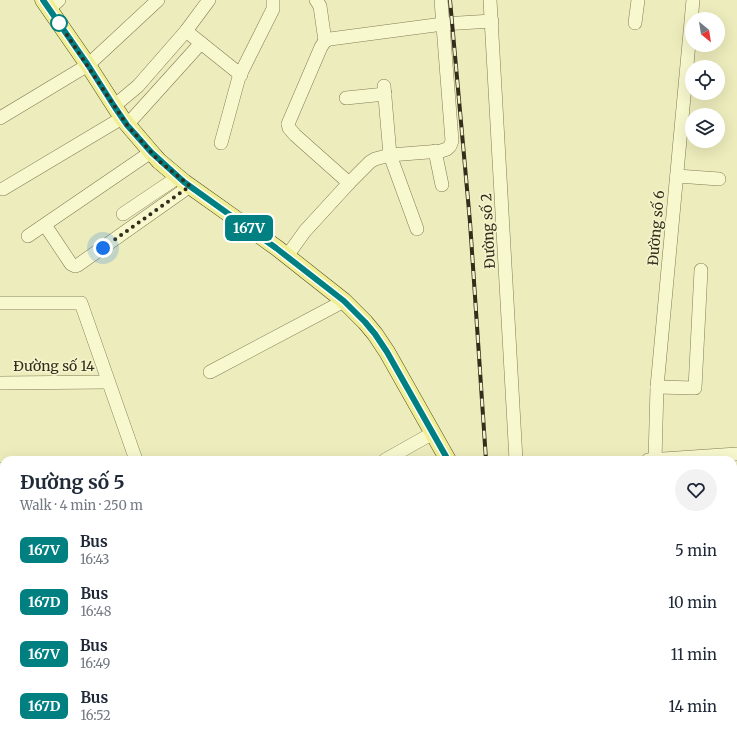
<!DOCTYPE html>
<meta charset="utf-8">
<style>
:root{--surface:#fff;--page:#f2f2f3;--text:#1f2937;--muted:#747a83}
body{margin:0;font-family:Merriweather,serif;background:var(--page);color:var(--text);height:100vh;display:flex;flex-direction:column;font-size:15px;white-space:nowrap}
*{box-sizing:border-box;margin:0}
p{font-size:13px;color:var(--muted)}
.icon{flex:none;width:22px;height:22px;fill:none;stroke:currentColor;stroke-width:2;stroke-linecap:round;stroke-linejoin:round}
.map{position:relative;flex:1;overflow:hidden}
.panel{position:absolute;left:0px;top:456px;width:737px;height:284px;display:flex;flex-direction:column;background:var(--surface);border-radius:12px 12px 0 0;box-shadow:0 4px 16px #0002}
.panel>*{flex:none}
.badge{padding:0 8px;border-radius:6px;font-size:14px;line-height:26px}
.needle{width:26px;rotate:150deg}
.buttons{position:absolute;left:685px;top:12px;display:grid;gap:8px}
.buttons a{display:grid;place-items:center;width:40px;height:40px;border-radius:50%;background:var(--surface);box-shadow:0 4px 16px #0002;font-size:20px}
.you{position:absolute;width:20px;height:20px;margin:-10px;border:3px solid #fff;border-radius:50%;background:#1a73e8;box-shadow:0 0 0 6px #1a73e833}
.map>.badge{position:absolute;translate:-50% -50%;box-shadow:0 0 0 2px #fff}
.round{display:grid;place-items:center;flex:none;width:42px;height:42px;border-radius:21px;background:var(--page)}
.headline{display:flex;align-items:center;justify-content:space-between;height:68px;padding:0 20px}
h1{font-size:19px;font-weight:700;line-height:30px}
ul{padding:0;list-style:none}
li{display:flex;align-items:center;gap:12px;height:52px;padding:0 20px}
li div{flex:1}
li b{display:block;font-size:15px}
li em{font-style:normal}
li .badge{min-width:44px;font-weight:700;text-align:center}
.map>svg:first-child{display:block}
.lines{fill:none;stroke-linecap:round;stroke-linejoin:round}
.minor-casing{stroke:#837c56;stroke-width:14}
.major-casing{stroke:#51482b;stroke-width:17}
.minor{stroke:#f8f8cf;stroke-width:13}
.major{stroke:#f1ef93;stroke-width:16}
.rail-casing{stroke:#332d1b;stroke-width:4}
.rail{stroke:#f4f4cc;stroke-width:2.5;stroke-dasharray:8;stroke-linecap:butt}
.line-casing{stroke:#fff;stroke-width:9}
.line{stroke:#008080;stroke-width:6}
.walk{stroke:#332d1b;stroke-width:4;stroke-dasharray:0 7.2}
.stop-dot{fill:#fff;stroke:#008080;stroke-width:2}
.labels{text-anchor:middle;stroke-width:3.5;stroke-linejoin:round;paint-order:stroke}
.street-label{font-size:14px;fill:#332d1b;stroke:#f4f4cc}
</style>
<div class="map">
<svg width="737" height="740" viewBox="0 0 737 740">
<rect width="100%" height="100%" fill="#ececbc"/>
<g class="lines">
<g class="minor-casing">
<g id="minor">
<polyline points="316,0 320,6 325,41"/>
<polyline points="490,0 516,460"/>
<polyline points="49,9 59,0"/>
<polyline points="635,23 638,0"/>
<polyline points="186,31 241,75"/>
<polyline points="384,86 390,155 417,229"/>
<polyline points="346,98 385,94"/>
<polyline points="114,106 138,86 186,31 209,0"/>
<polyline points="0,118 88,65 158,0"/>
<polyline points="127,125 201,43"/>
<polyline points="221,143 239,77 273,9 273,0"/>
<polyline points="435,151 442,185"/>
<polyline points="677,176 719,179"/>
<polyline points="349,183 295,135 289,128 288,124 321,47 325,41 330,39 443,24 492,21"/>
<polyline points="3,189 122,118"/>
<polyline points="123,214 178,177"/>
<polyline points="45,225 71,264 75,266 78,265 190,186"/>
<polyline points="28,236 151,152"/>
<polyline points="287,256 305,231 349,183 370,162 375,159 390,155 441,151 447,149 450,146 452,141 441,0"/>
<polyline points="0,303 81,303 136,460"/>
<polyline points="210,372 344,301"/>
<polyline points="0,383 108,382"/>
<polyline points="657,387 695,388 701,270"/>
<polyline points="385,460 433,433"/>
<polyline points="648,460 737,454"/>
<polyline points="655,460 657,387 693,0"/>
<polyline points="0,469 4,469"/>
<polyline points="733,477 737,477"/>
<polyline points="0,575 4,575"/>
<polyline points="0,689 4,689"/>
<polyline points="0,700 4,700"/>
<polyline points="66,736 66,740"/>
<polyline points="297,736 297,740"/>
<polyline points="669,736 669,740"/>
<polyline points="199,740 199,736"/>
</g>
</g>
<g class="major-casing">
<g id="major">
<polyline points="43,0 88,65 122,118 151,152 159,161 184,182 277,248 344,301 365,322 375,334 387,352 448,460"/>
<polyline points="492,736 492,740"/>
</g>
</g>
<use href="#minor" class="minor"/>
<use href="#major" class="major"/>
<g class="rail-casing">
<g id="rail">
<polyline points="450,0 470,222 486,460"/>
<polyline points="509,736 509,740"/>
</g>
</g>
<use href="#rail" class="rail"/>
</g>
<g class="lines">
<g class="line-casing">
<polyline id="line" points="43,0 88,65 114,106 127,125 151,152 184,182 276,248 344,301 365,322 375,334 387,352 448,460"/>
</g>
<use href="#line" class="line"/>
<polyline class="walk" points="59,23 127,125 159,161 190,186 103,248"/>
</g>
<circle class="stop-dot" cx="59" cy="23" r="8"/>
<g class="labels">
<g class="street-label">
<text transform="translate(656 228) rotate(-85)" y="5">Đường số 6</text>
<text transform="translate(488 231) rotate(-93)" y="5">Đường số 2</text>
<text x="54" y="371">Đường số 14</text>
</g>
</g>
</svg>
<div class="buttons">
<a><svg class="needle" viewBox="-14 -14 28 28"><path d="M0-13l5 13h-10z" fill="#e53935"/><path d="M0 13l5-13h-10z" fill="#747a83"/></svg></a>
<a><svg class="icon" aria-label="locate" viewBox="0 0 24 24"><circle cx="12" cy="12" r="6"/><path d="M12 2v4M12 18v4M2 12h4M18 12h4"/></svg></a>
<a><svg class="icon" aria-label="layers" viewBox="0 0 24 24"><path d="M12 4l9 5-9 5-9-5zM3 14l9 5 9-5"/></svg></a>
</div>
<div class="you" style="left:103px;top:248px"></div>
<b class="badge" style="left:249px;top:228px;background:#008080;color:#fff">167V</b>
<section class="panel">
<div class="headline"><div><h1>Đường số 5</h1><p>Walk · 4 min · 250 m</p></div><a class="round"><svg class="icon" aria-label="heart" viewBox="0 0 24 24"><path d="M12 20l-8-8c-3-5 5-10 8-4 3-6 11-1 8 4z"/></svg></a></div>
<ul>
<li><span class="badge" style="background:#008080;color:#fff">167V</span><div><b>Bus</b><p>16:43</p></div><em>5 min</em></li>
<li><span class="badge" style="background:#008080;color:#fff">167D</span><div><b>Bus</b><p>16:48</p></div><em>10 min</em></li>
<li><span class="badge" style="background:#008080;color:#fff">167V</span><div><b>Bus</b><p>16:49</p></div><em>11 min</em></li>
<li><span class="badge" style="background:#008080;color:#fff">167D</span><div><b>Bus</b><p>16:52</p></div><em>14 min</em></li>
</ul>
</section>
</div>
